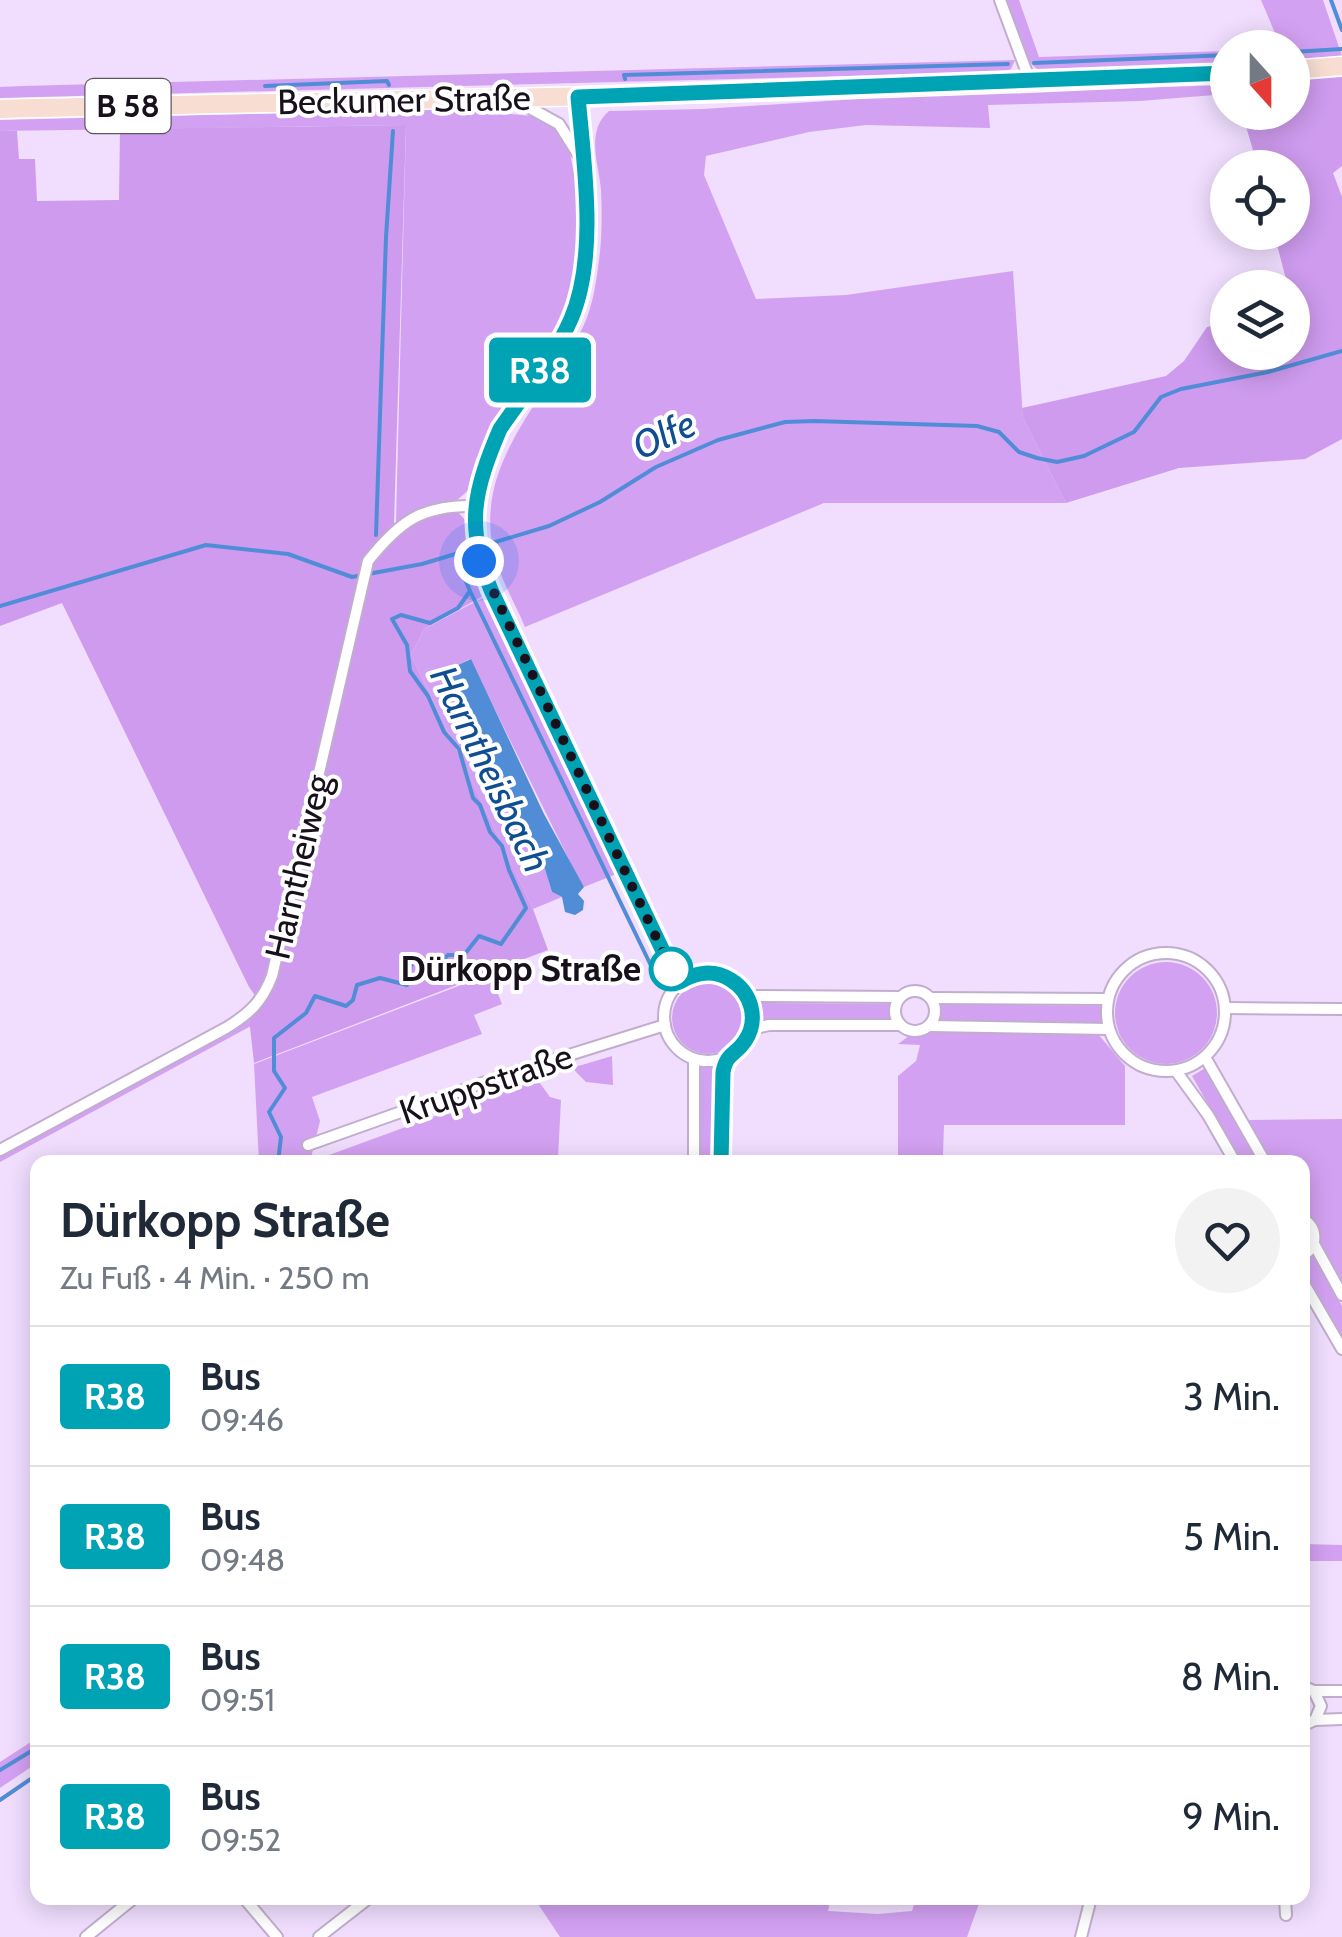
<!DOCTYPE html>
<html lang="de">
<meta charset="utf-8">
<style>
:root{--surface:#fff;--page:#f2f2f3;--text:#1f2937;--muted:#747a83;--line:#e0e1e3}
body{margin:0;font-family:Cabin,sans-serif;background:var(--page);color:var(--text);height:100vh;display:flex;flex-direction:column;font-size:38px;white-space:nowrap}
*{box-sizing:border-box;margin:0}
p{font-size:32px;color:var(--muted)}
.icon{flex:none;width:55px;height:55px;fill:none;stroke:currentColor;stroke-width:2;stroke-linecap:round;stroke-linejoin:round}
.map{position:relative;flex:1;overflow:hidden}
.side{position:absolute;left:30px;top:1155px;width:1280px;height:750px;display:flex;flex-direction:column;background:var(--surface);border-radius:20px;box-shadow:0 5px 25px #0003}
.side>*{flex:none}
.badge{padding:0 20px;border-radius:8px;font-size:35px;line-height:65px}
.needle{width:65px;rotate:159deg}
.tools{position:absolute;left:1210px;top:30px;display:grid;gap:20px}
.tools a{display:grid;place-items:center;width:100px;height:100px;border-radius:50%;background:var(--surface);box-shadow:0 5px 25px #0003;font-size:50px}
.you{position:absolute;width:50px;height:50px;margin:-25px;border:8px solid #fff;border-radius:50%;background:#1a73e8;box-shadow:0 0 0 15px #1a73e833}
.map>.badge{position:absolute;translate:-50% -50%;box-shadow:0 0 0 5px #fff}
.round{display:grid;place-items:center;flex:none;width:105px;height:105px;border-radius:52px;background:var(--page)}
.summary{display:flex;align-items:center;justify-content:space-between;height:170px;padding:0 30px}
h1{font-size:48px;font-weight:800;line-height:75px}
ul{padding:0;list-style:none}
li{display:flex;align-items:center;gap:30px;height:140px;padding:0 30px;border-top:2px solid var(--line)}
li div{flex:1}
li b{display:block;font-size:38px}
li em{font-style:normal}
li .badge{min-width:110px;font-weight:700;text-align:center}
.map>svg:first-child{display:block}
.green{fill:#d3a1f2}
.forest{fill:#ce9bee}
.water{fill:#518dd6}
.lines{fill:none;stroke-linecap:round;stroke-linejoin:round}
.stream{stroke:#518dd6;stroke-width:4}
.minor-casing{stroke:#c1aece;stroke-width:14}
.primary-casing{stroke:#fff;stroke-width:21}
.minor{stroke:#fff;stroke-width:10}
.primary{stroke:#f7ddd2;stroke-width:18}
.line-casing{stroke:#fff;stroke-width:22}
.line{stroke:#00a3b4;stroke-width:15}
.walk{stroke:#18111c;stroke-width:10;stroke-dasharray:0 18}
.stop-dot{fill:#fff;stroke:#00a3b4;stroke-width:5}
.labels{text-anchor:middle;stroke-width:8;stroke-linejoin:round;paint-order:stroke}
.shield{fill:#fff;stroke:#5d5860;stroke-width:2.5}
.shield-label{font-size:32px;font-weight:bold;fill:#18111c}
.street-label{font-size:35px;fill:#18111c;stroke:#fff}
.stop-label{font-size:35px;font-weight:bold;fill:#18111c;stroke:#fff;text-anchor:end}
.water-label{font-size:38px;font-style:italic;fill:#0f4e91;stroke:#fff}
</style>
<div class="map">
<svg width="1342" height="1937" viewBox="0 0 1342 1937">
<rect width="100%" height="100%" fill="#f1deff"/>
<g class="green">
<path d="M1002,0H1019L1039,57L1227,51V63L1040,71C1017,57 1011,24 1002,0Z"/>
<polygon points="1261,0 1323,0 1342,56 1293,59 1292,48 1281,47"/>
<polygon points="1015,60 1011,69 1003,72 0,98 0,87 22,86"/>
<path d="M1227,85V94L1140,101L988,105L990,128L866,125L809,132L706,156L704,175L756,299L846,295L1013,271L1023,418L1066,503H824L525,627C514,601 498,575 493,548C475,461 547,398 583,327C594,304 597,276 600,252C602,232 602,210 601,190C599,165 585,131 609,111L703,109L920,95Z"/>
<polygon points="459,109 532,116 553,127 568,143 578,194 577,274 564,314 495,426 471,488 456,501 431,504 396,523 406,125 0,131 0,120"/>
<polygon points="486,596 619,873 584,887 580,882 470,659 442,673 521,828 544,866 552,892 562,897 533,909 411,655 424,629"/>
<circle cx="1166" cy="1013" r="51"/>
<polygon points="490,974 502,1004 474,1015 482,1034 312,1097 320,1121 310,1162 537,1079 550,1097 561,1100 558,1158 554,1162 259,1162 254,1064"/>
<circle cx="708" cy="1018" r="36"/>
<polygon points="755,1003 889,1004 889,1021 758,1020"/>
<polygon points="939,1004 1103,1006 1103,1022 940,1022"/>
<polygon points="249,1018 251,1026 0,1162 0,1153"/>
<polygon points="933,1030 1098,1034 1125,1066 1125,1125 944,1125 943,1155 898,1155 898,1076 916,1061 920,1045 898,1044 909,1036 917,1037"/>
<polygon points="612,1056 613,1085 586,1082 575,1071 575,1067"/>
<polygon points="718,1065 716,1162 699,1162 700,1066"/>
<polygon points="1207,1067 1261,1162 1241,1162 1192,1076"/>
<polygon points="1342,1119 1342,1288 1318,1245 1318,1228 1303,1215 1302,1162 1272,1162 1247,1120"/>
<polygon points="1314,1256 1342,1306 1342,1341 1303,1271 1302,1263"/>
<polygon points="1303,1544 1342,1545 1342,1561 1303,1561"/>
<polygon points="37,1738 37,1763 0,1788 0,1762"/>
<polygon points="534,1898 831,1898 828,1911 878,1914 912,1911 916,1898 981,1898 967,1937 560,1937"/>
</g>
<g class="forest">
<polygon points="1342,77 1342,166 1333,173 1342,197 1342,439 1305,459 1179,468 1066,503 1023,418 1022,408 1166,376 1184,361 1207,327 1227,323 1228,352 1292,352 1292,288 1288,287 1274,233 1292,232 1292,168 1258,167 1242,113 1292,112 1293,81"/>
<polygon points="406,125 394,523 400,530 429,514 456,510 466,521 471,563 485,595 424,629 411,655 533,909 548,950 254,1063 249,1018 262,1005 249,987 62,603 0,626 0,131 17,131 19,159 35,159 37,201 119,200 120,129"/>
</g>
<polygon class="water" points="471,659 544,814 584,887 578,894 584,901 583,910 575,915 565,912 562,897 552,892 544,866 521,828 441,673"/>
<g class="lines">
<g class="stream">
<polyline points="1331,0 1342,30"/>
<polyline points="1292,52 1342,49"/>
<polyline points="1034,63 1228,55"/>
<polyline points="625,79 624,75 1008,64"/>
<polyline points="265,86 387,81 389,85"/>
<polyline points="376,535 386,237 393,131"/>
<polyline points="471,593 656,976"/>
<polyline points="0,606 206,545 288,554 352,577 422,564 549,526 600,502 656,467 718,440 785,422 814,421 977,426 999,432 1019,452 1037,458 1057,462 1084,456 1134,432 1161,397 1181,389 1268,372 1342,351"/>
<path d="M278,1162L281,1137L269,1112L285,1088L274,1071V1038L306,1013L315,996L346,1006L353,1000L357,985L380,978L407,985L411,965L415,962C428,964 439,966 448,955H464L479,936L501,944L526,908L509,870L502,846L490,832L480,805L473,798L459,749L444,732L428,696L410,671L407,645L392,619L401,615L430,623L458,608L470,591L460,567L461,553"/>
<polyline points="0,1770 38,1747"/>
<polyline points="0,1800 38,1774"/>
</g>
<g class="minor-casing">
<g id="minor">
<polyline points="1000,0 1030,81"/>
<path d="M579,97C585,164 598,256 571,318C563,339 547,359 535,377C485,451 455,500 491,590L680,983"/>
<polyline points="519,102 559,124 581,159"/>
<circle cx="1166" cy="1012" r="59"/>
<circle cx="708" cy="1017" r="44"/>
<circle cx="915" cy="1011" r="20"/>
<polyline points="747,996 900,997"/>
<polyline points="931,998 1108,999"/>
<polyline points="1226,1008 1342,1009"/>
<polyline points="930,1026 1109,1029"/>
<polyline points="751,1029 769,1025 900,1025"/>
<polyline points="1205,1057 1265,1162"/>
<polyline points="1176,1071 1208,1115 1235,1162"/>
<polyline points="308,1145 505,1075 665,1025"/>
<path d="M0,1150L226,1028C249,1014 262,1002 272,976L368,561C400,521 422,505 474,506"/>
<polyline points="694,1162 694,1059"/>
<polyline points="721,1162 723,1071 726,1057"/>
<path d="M1302,1218C1318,1228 1319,1246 1302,1256"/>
<polyline points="1314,1244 1342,1295"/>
<polyline points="1302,1280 1342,1349"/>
<polyline points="1302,1686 1314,1691 1321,1706 1315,1720 1302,1726"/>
<polyline points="1314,1691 1342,1691"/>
<polyline points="1315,1720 1342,1719"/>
<polyline points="244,1898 277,1937"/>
<polyline points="1285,1898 1286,1915"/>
<polyline points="86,1937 134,1898"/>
<polyline points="319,1937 369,1898"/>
<polyline points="1081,1937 1091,1898"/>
</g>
</g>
<g class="primary-casing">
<g id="primary">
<polyline points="1292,70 1342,66"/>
<path d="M0,109C409,99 819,95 1228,73"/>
</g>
</g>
<use href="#minor" class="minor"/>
<use href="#primary" class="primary"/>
</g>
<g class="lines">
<g class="line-casing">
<path id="line" d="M721,1162L723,1072C727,1052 735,1056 745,1041C759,1020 752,993 731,980C714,969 696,972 680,982L671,968L491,590C465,526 474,490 500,429C524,394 554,358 571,319C598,256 584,164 578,97L1228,73"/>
</g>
<use href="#line" class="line"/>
<polyline class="walk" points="479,561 671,969"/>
</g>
<circle class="stop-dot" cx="671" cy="969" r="20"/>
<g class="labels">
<rect class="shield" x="85.5" y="79" width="85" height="54" rx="8"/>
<g class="shield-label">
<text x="128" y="117">B 58</text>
</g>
<g class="street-label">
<text transform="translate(404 100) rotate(-1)" y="12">Beckumer Straße</text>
<text transform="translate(298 867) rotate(-77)" y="12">Harntheiweg</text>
<text transform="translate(486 1084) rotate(-19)" y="12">Kruppstraße</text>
</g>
<g class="stop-label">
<text x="641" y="981">Dürkopp Straße</text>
</g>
<g class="water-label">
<text transform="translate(664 435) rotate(-25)" y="13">Olfe</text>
<text transform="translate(490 769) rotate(64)" y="13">Harntheisbach</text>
</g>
</g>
</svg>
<div class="tools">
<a><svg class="needle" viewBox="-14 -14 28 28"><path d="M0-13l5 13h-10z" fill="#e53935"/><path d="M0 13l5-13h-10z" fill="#747a83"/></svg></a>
<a><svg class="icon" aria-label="locate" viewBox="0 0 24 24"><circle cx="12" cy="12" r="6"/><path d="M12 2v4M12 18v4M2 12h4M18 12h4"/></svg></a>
<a><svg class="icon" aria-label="layers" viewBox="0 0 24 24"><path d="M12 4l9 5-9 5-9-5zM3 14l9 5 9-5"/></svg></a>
</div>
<div class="you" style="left:479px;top:561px"></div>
<b class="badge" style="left:540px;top:370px;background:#00a3b4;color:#fff">R38</b>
<section class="side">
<div class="summary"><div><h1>Dürkopp Straße</h1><p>Zu Fuß · 4 Min. · 250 m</p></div><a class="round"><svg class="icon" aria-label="heart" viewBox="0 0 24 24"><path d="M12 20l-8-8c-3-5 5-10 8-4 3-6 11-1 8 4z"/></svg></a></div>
<ul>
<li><span class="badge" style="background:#00a3b4;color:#fff">R38</span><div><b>Bus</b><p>09:46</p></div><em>3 Min.</em></li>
<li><span class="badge" style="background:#00a3b4;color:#fff">R38</span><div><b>Bus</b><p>09:48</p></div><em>5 Min.</em></li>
<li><span class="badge" style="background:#00a3b4;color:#fff">R38</span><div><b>Bus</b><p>09:51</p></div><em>8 Min.</em></li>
<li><span class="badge" style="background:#00a3b4;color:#fff">R38</span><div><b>Bus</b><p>09:52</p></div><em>9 Min.</em></li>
</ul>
</section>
</div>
